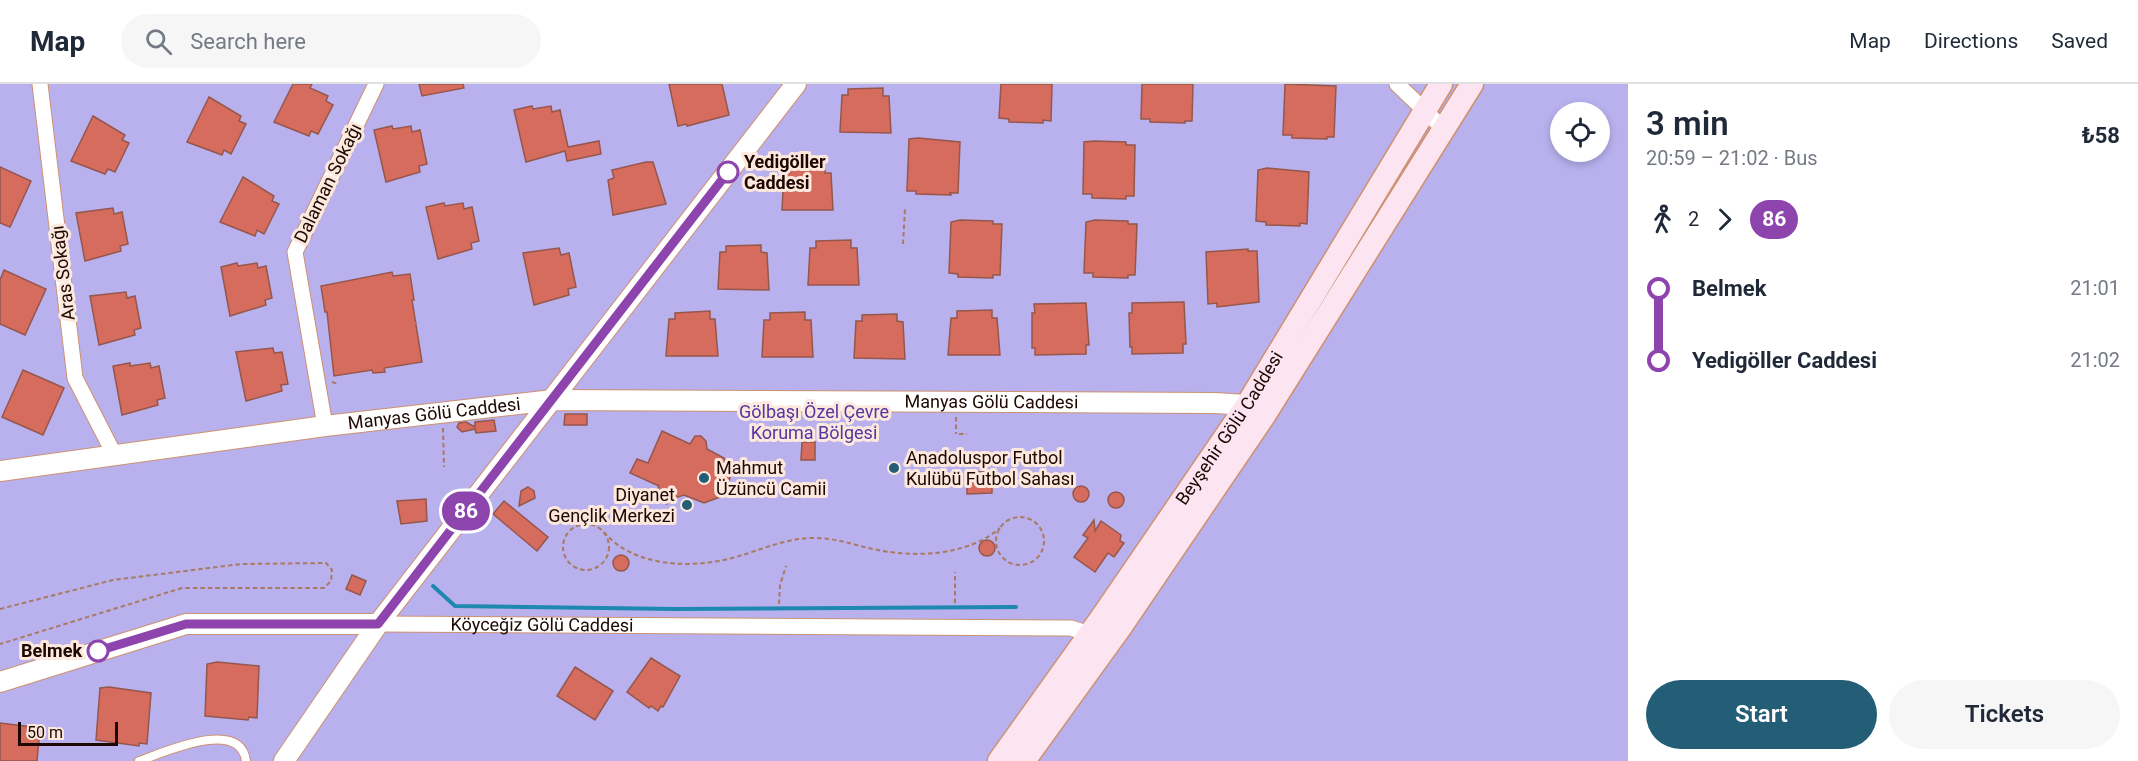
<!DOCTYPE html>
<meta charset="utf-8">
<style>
:root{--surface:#fff;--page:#f6f6f7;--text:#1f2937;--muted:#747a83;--line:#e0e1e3;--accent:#235d76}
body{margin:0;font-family:Roboto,sans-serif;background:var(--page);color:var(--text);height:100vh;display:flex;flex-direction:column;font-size:22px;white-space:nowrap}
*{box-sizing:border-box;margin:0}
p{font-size:20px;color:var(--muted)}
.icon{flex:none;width:33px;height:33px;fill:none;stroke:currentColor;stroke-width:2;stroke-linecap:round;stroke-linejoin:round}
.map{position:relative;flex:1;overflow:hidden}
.details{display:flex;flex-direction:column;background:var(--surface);width:510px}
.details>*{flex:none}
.badge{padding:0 12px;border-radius:20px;font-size:21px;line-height:39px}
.tools{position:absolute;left:1550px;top:18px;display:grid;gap:12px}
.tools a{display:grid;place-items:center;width:60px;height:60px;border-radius:50%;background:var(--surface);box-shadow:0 3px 9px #0003;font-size:30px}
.scale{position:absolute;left:18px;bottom:15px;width:100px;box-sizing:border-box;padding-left:6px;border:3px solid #1d0700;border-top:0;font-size:16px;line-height:21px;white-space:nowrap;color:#1d0700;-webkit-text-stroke:4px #fce8dd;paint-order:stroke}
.map>.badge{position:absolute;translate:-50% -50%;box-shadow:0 0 0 3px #fff}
.legs{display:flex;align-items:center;gap:9px;height:66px;padding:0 18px;font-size:20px}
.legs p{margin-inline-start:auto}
.headline{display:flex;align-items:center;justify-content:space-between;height:102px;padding:0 18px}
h1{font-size:33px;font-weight:600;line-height:45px}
.button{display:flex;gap:12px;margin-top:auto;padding:12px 18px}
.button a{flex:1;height:69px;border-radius:36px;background:var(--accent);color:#fff;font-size:24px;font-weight:600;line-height:69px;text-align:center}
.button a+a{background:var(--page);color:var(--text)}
ul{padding:0 18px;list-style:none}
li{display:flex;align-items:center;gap:21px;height:72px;font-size:22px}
li i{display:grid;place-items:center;width:9px;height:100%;margin:0 8px;background:currentColor}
li i::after{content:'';width:15px;height:15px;margin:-8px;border:4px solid;border-radius:50%;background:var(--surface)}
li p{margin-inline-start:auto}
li:first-child i{background:linear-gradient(#0000 50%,currentColor 0)}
li:last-child i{background:linear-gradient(currentColor 50%,#0000 0)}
header{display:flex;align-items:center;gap:36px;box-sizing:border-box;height:84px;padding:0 30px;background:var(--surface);border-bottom:2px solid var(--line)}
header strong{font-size:28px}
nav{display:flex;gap:33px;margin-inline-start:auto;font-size:21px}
.search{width:420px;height:54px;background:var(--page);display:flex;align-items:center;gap:15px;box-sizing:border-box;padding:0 21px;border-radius:33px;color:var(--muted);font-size:22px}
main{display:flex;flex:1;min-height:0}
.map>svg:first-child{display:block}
.green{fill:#b8b1ee;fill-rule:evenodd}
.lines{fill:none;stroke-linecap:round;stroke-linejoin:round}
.stream{stroke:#1e88b0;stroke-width:4}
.building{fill:#d56c5e;stroke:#96564c;stroke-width:1.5}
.service-casing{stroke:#ce9170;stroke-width:10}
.minor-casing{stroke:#ce9170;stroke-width:17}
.tertiary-casing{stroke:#ce9170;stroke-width:22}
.secondary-casing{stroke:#ce9170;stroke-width:25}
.path{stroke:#a97961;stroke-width:2;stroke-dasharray:4.5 3;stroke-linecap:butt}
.service{stroke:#fff;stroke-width:8}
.minor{stroke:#fff;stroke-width:15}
.tertiary{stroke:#fff;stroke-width:20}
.secondary{stroke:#fce5f0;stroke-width:22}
.line-1-casing{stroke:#fff;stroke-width:14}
.line-1{stroke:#8e44ad;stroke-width:9}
.stop-1-dot{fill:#fff;stroke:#8e44ad;stroke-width:3}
.poi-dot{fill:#235d76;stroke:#fce8dd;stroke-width:2}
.labels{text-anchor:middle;stroke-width:6;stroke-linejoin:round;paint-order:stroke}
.stop-label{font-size:18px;font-weight:bold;fill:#1d0700;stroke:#fce8dd;text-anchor:start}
.street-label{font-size:18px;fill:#1d0700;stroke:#fce8dd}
.park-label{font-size:18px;fill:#5236a1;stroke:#fce8dd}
.poi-label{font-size:18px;fill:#1d0700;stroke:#fce8dd;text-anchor:start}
</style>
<header>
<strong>Map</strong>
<div class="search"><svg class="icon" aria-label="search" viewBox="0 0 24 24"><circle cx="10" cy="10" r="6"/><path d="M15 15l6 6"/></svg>Search here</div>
<nav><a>Map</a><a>Directions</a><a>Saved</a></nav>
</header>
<main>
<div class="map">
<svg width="1628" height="677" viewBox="0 0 1628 677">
<rect width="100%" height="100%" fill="#fbbc99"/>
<path class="green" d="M0,0H1628V677H0ZM1560,28H1599V68H1560Z"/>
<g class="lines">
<polyline class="stream" points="433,502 455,522 676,525 1016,523"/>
</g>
<g class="building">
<polygon points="293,0 312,0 310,4 328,12 326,17 333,21 318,50 311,47 309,52 274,38"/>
<polygon points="419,0 463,0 464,4 422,12"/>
<polygon points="669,0 722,0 729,31 687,42 686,40 678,42"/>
<polygon points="1001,0 1052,0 1051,37 1043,36 1043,39 1009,38 1009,35 999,34"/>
<polygon points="1142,0 1193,0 1192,37 1185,37 1185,39 1150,38 1150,35 1141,35"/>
<polygon points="1285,0 1336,2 1334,53 1327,53 1327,55 1292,54 1292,51 1283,51"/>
<polygon points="883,4 883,12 889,12 891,49 840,48 842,11 848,11 848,5"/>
<polygon points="209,13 241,32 239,37 246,40 231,70 224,66 222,71 187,58"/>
<polygon points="532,22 533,25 551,22 552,28 560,26 568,63 599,57 601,70 567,77 565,67 526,78 514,26"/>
<polygon points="93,32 125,51 122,56 129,59 115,88 108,85 105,90 71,77"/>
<polygon points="392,42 393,45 411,42 412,48 420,46 427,80 419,82 420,88 386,98 374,46"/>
<polygon points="918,54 960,58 958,109 950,109 951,111 916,110 916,107 907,107 909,55"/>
<polygon points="1094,57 1126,58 1126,61 1135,61 1134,112 1126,112 1126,115 1092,114 1092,110 1083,110 1084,58"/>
<polygon points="646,78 653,78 666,120 613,131 608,96 614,94 612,86"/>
<polygon points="825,81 825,89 831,89 833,126 782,126 784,89 790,89 790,82"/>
<polygon points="0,83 31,97 10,143 0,139"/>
<polygon points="1267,84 1309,88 1307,140 1300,139 1300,142 1266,141 1266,138 1256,137 1258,86"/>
<polygon points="243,93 274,112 272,117 279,120 264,150 257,146 255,152 220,138"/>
<polygon points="444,119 445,122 463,119 464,125 472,123 479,157 471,159 472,165 438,175 426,123"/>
<polygon points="113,124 114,130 122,128 128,160 120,162 121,167 85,177 76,129"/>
<polygon points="960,136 993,137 993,140 1002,140 1000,191 993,191 993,194 958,193 958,190 949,189 951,138"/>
<polygon points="1095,136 1128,137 1128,140 1137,140 1135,191 1128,191 1128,194 1093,193 1093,189 1084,189 1086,138"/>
<polygon points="851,156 851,164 857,164 859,201 808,201 810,164 816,164 816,157"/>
<polygon points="761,161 761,168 767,169 769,206 718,205 720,168 726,168 726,162"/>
<polygon points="559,164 561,171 569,169 576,203 568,205 569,211 534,221 523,169"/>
<polygon points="1248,165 1248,167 1257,167 1259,218 1217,223 1217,219 1208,220 1206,168"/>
<polygon points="237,179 238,182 257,179 258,184 266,182 272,214 265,216 266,221 230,232 221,183"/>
<polygon points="4,186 46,205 25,251 0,240 0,196"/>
<polygon points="392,188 393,192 410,190 414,216 412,216 422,278 384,284 385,288 373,289 372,286 334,292 327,228 325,228 321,202"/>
<polygon points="126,208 127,214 135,212 141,244 134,246 135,251 99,261 90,212"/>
<polygon points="1184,218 1186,260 1183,260 1183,269 1132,270 1132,263 1130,263 1129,229 1132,229 1132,219"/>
<polygon points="1086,219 1089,261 1086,261 1086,270 1035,271 1035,264 1032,264 1032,229 1035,229 1034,220"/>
<polygon points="992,226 992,234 997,234 1000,271 948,271 951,234 957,234 957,227"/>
<polygon points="710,227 710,235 715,235 718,272 666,272 669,235 675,235 675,229"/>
<polygon points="805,228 805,236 811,236 813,273 762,273 764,236 770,236 770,229"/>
<polygon points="897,230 897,237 903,238 905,275 854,274 856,237 862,237 862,231"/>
<polygon points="273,264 274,269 282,268 288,300 281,301 282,307 246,317 236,268"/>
<polygon points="130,279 130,282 150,279 151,284 159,282 165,314 157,316 158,321 122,331 113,282"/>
<polygon points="23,286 64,304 43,351 2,333"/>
<polygon points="565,330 587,330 587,341 564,341"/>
<polygon points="494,336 496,347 476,349 475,345 462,348 457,343 459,339 466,338 475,343 475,338"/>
<polygon points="662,347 690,360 695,352 701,352 706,357 707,365 724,374 731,390 726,407 720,413 704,419 684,411 668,416 667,420 654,414 659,402 630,389 637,375 648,379"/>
<polygon points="802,358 815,358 815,376 801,376"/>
<polygon points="967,388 992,388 992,409 967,410"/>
<circle cx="1081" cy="410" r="8"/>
<polygon points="528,403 534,407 535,414 519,422 521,407"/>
<circle cx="1116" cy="416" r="8"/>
<polygon points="426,415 427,437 401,440 397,417"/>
<polygon points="504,417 548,453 537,467 493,430"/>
<polygon points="1094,436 1095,447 1101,437 1121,451 1120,457 1124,459 1114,473 1108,469 1095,488 1074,473 1088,454 1083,451"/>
<circle cx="987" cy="464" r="8"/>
<circle cx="621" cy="479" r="8"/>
<polygon points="352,491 366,497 360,511 346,505"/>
<polygon points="651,574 680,592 663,623 661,622 658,627 651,622 649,624 627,608"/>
<polygon points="217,578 259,582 257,634 249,633 248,636 205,632 207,580"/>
<polygon points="575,583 613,607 595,636 557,612"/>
<polygon points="109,603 151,609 147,660 139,659 139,662 96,656 100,604"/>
<polygon points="0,639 40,644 37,677 0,677"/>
</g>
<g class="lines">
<g class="service-casing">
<path id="service" d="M139,677C163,669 240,633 246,677"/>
</g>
<g class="minor-casing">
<g id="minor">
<polyline points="40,0 75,294 114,370"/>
<polyline points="1397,0 1444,45"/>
<polyline points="325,342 295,168 376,0"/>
<path id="s1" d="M378,540L1071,544L1090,550"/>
</g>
</g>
<g class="tertiary-casing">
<g id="tertiary">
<path id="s2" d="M0,387L325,342L553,316L1215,319L1247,321L1257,327"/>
<polyline points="0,598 186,540 378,540"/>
<polyline points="284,677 378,540 796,0"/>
</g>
</g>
<g class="secondary-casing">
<g id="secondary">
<path id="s3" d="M999,677L1102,533L1247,321L1441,0"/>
<polyline points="1024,677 1120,544 1264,332 1472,0"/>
</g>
</g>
<g class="path">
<polyline points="903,160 905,125"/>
<polyline points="415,240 416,238"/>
<polyline points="332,298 338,300"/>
<polyline points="956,333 956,350"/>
<polyline points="443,344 444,383"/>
<polyline points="959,350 967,350"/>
<circle cx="1020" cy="457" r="24"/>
<circle cx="586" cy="463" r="23"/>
<path d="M604,448C633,483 691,485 732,474C759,467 782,455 811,454C836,453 855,462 878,466C917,474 969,471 1000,444"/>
<polyline points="955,519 955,488"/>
<polyline points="779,520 780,501 786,482"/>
<polyline points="0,525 113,496 241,480 326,479 332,486 331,497 324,504 182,504 0,560"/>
</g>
<use href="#service" class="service"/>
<use href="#minor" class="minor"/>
<use href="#tertiary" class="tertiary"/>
<use href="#secondary" class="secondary"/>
</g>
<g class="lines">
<g class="line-1-casing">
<polyline id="line-1" points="98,567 186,540 378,540 728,88"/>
</g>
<use href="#line-1" class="line-1"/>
</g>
<g class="stop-1-dot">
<circle cx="728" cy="88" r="10"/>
<circle cx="98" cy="567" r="10"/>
</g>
<g class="poi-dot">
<circle cx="894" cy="384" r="6"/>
<circle cx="704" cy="394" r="6"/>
<circle cx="687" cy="421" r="6"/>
</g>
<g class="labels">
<g class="stop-label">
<text x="744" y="84">Yedigöller<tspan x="744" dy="21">Caddesi</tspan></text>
<text x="82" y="573" text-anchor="end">Belmek</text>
</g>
<g class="street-label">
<text transform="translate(328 99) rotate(-64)" y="6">Dalaman Sokağı</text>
<text transform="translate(63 189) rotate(-97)" y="6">Aras Sokağı</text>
<text dy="6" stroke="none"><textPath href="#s2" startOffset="996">Manyas Gölü Caddesi</textPath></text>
<text dy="6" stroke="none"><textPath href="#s2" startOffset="438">Manyas Gölü Caddesi</textPath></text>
<text dy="6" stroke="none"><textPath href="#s3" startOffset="405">Beyşehir Gölü Caddesi</textPath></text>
<text dy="6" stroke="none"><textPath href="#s1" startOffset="164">Köyceğiz Gölü Caddesi</textPath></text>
</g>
<g class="park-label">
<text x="814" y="334">Gölbaşı Özel Çevre<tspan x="814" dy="21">Koruma Bölgesi</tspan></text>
</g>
<g class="poi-label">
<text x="906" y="380">Anadoluspor Futbol<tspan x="906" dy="21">Kulübü Futbol Sahası</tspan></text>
<text x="716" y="390">Mahmut<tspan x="716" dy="21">Üzüncü Camii</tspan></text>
<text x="675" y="417" text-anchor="end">Diyanet<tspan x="675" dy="21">Gençlik Merkezi</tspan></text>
</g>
</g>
</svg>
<div class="tools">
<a><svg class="icon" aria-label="locate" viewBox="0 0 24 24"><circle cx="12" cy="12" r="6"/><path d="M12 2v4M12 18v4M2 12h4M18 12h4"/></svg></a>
</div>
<div class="scale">50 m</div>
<b class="badge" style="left:466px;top:427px;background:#8e44ad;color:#fff">86</b>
</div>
<section class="details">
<div class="headline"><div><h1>3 min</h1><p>20:59 – 21:02 · Bus</p></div><b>₺58</b></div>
<div class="legs"><svg class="icon" aria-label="walk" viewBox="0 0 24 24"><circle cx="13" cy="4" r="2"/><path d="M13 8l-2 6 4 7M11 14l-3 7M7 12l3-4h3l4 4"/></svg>2<svg class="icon" aria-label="forward" viewBox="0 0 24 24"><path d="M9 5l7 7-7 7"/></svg><b class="badge" style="background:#8e44ad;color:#fff">86</b></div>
<ul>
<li><i style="color:#8e44ad"></i><b>Belmek</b><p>21:01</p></li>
<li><i style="color:#8e44ad"></i><b>Yedigöller Caddesi</b><p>21:02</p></li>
</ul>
<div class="button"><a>Start</a><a>Tickets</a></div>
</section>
</main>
